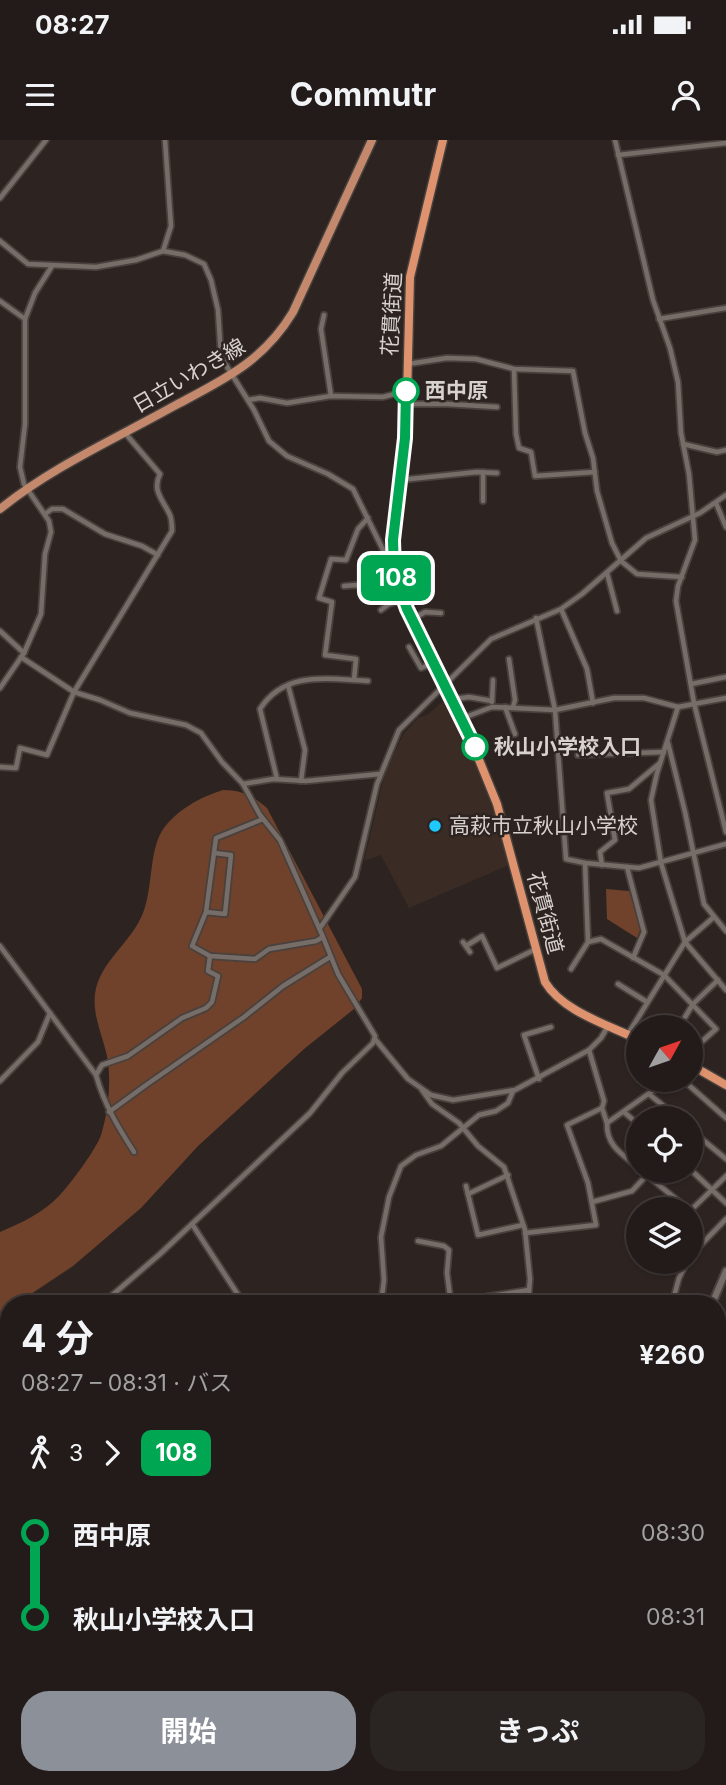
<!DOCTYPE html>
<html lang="ja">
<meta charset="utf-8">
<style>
:root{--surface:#221b19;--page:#2a2422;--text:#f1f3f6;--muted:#a2a1a2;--line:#3f3938;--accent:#8c9099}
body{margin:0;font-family:Inter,"Noto Sans JP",sans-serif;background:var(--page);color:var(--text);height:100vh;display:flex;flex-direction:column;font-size:26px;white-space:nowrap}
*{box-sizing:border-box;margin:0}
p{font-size:23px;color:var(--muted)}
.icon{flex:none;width:38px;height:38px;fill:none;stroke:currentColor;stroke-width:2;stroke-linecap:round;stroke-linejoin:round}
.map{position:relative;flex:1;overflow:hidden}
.panel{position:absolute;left:0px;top:1155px;width:726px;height:490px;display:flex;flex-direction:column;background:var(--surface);border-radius:28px 28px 0 0;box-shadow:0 2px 5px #0004,0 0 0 2px var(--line)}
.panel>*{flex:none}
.badge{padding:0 14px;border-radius:10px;font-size:24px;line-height:46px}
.needle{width:46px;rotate:50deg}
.controls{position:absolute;left:626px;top:875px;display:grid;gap:14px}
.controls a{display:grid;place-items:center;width:77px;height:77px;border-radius:50%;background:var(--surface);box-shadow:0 2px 5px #0004,0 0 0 2px var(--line);font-size:35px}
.map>.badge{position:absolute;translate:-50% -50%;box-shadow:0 0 0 4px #fff}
.legs{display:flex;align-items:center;gap:10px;height:77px;padding:0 21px;font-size:23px}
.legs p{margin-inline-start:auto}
.overview{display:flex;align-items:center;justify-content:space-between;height:119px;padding:0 21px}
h1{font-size:38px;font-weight:700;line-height:52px}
.action{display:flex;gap:14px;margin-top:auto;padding:14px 21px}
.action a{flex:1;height:80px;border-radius:28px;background:var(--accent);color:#fff;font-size:28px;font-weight:700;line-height:80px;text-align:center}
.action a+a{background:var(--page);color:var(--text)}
ul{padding:0 21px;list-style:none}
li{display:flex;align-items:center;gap:24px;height:84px;font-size:26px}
li i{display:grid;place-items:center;width:10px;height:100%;margin:0 9px;background:currentColor}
li i::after{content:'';width:18px;height:18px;margin:-9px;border:5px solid;border-radius:50%;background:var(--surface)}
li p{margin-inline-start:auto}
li:first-child i{background:linear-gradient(#0000 50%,currentColor 0)}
li:last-child i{background:linear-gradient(currentColor 50%,#0000 0)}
.status{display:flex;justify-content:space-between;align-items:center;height:49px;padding:0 35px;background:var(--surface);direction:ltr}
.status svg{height:19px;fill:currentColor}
header{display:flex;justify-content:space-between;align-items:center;height:91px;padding:0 21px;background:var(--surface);font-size:32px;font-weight:700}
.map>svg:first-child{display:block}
.built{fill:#3a2b25}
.green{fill:#70422c}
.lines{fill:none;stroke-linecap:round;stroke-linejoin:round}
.minor-casing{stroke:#48413d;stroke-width:8}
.tertiary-casing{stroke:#48413d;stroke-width:10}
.primary-casing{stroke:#48413d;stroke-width:11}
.trunk-casing{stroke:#48413d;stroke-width:11}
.minor{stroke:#776d68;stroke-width:4.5}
.tertiary{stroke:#776d68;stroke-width:6}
.primary{stroke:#c4896d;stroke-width:8}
.trunk{stroke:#de926e;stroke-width:8}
.line-1-casing{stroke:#fff;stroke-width:16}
.line-1{stroke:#00a651;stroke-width:10}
.stop-1-dot{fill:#fff;stroke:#00a651;stroke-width:3.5}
.poi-dot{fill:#1ec9fd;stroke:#2d2421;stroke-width:2.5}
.labels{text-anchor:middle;stroke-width:5;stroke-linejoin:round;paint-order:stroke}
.street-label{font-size:21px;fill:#d8d2cf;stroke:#2d2421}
.stop-label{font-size:21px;font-weight:bold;fill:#d8d2cf;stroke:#2d2421;text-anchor:start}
.poi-label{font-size:21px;fill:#d8d2cf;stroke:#2d2421;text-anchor:start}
</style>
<div class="status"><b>08:27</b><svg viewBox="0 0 49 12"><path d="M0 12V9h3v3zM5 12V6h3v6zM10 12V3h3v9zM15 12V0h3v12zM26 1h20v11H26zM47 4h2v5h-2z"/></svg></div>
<header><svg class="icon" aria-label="menu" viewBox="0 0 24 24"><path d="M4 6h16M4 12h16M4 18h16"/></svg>Commutr<svg class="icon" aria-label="person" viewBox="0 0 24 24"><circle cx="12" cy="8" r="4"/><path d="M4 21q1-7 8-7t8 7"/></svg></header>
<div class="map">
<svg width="726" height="1645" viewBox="0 0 726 1645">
<rect width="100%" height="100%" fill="#2d2421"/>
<polygon class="built" points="447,557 489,657 509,725 409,768 381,715 364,721 386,629 403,595 418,578 429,574"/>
<g class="green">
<path d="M223,650C242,650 253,656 267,668L362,849V858L354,869L304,909L198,1006L141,1068L73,1126L16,1164H9V1169L0,1175V1092C21,1083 43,1073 59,1056C69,1046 97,1008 101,995C108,973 111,945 108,922C105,900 92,877 95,854C99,822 132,802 143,773C153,748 149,712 162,691C175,671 200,657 223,650Z"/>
<polygon points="606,749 629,751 641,788 637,798 607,779"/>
<polygon points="726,1426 726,1645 571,1645 583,1636 718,1636 718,1427"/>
<polygon points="9,1586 9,1636 78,1636 83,1645 0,1645 0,1591"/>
</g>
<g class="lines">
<g class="minor-casing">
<g id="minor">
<polyline points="615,0 653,160 670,208 678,242 681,293 689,334 695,400 678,446 676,461 694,563 726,692"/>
<polyline points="618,15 726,3"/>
<polyline points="0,58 46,0"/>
<polyline points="0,101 28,124 96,127 136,120 163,111 185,115 204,124 211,140 218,170 221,217 254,270 269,301 287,316 328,334 353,349 393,430"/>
<polyline points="163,111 171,86 165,0"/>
<polyline points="0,161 25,179"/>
<polyline points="324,175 321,189 331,256"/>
<polyline points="659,179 726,168"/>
<polyline points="408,224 447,218 476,219 514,229 573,231 585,293 593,318 597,351 612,403 621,421 637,434 682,437"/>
<polyline points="514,229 516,294 519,308 531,312 535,336 595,332"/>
<polyline points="248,260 260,258 287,263 331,256 383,257 406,251"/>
<polyline points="406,264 447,264 497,267"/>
<polyline points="683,304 717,312 726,310"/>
<polyline points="400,340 477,332 497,333"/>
<polyline points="483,361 483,332"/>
<polyline points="716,363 726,387"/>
<polyline points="45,374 52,369 63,369 105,394 142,406 158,415"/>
<polyline points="607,433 617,471"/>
<polyline points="344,446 357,445 371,439 395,437"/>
<polyline points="561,469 587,529 593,563"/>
<polyline points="381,470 389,464 402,460"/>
<polyline points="536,478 555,570 566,719 585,723 639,728 726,704"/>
<polyline points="413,479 425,472 441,473"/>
<polyline points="0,491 24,513"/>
<polyline points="409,507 421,528 434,523"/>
<polyline points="21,517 74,552 100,560 130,573 186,585 201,593 222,622 243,644 260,675 280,700 323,797 338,834 375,896 373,903 342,933 310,973 160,1114 102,1164"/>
<polyline points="509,519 515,560 513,567"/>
<polyline points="354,540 356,519 325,515 332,462 319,458 331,419 346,420 358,389 368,378"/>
<polyline points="691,544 726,537"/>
<polyline points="288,545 305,610 301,641"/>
<polyline points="0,548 24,513 41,474 45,414 51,392 49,381 24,344 20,327 25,284 25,179 35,153 52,126"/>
<polyline points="726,558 678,567 657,633 651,660 661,723 685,802 726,850"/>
<polyline points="454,559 469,557 492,561"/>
<polyline points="492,562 493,540"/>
<polyline points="505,567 515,594"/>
<polyline points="463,578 492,567 555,570 614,558 644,558 678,567"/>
<polyline points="668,603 685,672 704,764 726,791"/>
<polyline points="578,615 664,612"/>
<path d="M0,627L16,628L20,608L47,615L74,552L172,391C172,385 172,378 169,373C162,359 152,350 160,334L125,293"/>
<path d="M277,639L260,569C285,530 328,539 368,541"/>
<polyline points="243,644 273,639 306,641 380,634"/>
<polyline points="263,679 216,698 206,772 192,806 210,816 255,819 269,809 316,801 323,797"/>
<polyline points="585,723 588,802 601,799 664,835 716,889 698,905 691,902"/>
<polyline points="602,725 600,712 615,700 607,653 629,649 660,623"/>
<polyline points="627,727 644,792 633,818"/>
<polyline points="206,772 225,774 231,715 214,713"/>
<polyline points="320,788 355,737 377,644 399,590 491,499 561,469 582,454 646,398 700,373 726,355"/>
<polyline points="463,802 470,812"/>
<path d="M0,806L96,935C104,964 118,987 134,1012"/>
<polyline points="466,806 482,796 497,828 536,809"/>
<polyline points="571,829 588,802"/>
<polyline points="618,844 647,862"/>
<polyline points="679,887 693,864 718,840"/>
<polyline points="628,894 685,802 714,777"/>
<polyline points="375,899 408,939 431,955 453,960 515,950 589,910 601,898 608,886"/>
<polyline points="589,910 604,961 602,968 607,983"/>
<polyline points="96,935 102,925 128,916 182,878 206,868 212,862 218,836 208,831 210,816"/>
<polyline points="539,939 524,895 551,887"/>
<polyline points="683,940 726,978"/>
<polyline points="0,941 38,902 50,873"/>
<polyline points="422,950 432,964 459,983 478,1006 504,1027 525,1090 530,1139 528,1164"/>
<polyline points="649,954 678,978"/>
<polyline points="109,972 146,945 244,877 283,846 330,817"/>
<polyline points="624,972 639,985"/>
<polyline points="691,990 726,1019"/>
<path d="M639,1028C623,1015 606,1006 607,983L668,940"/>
<polyline points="691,1030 726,1063"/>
<polyline points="642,1031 688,1069"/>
<polyline points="466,1046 478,1095 523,1085"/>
<polyline points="468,1054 508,1035"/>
<polyline points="592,1062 632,1051 647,1035"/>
<polyline points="691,1070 726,1036"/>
<polyline points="192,1084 244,1164"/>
<polyline points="525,1093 596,1085 588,1043 567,985 602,968"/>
<polyline points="418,1101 444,1106 449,1110 447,1133 451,1164"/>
<polyline points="691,1115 726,1079"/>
<polyline points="381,1164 384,1140 381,1097 389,1057 401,1026 416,1015 441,1006 479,975 496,971 508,963 513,951"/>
<polyline points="485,1164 484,1157 529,1150"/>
<polyline points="672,1164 679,1138 687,1122"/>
<polyline points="0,1231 9,1228"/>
<polyline points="718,1244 726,1246"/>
<polyline points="0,1280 9,1288"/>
<polyline points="718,1283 726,1250"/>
<polyline points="718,1351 726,1354"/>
<polyline points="718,1378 726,1357"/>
<polyline points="0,1439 9,1437"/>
<polyline points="718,1470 726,1449"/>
<polyline points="718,1477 726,1481"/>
<polyline points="0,1526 9,1518"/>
<polyline points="718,1538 726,1535"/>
<polyline points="67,1636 69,1645"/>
<polyline points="136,1636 153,1645"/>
<polyline points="553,1636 557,1645"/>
<polyline points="573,1636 582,1645"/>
<polyline points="621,1636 631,1645"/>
<polyline points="200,1645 201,1636"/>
<polyline points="312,1645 312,1636"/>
<polyline points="414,1645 415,1636"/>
<polyline points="646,1645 650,1636"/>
</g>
</g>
<g class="tertiary-casing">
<g id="tertiary">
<polyline points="712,1164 726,1131"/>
<polyline points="0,1593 9,1586"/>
<polyline points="524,1636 524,1645"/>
</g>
</g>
<g class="primary-casing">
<path id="primary" d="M0,369C52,327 115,299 174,266C223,240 263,222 293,172L372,0"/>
</g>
<g class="trunk-casing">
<g id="trunk">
<path d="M443,0L410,137L406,298L393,400V422L403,459L462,578L497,664L545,842C563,872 609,885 639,900"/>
<polyline points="691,925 726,945"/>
</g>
</g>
<use href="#minor" class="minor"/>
<use href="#tertiary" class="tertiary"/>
<use href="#primary" class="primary"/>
<use href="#trunk" class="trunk"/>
</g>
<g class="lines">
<g class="line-1-casing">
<polyline id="line-1" points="406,251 405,298 393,400 394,432 407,469 475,607"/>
</g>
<use href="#line-1" class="line-1"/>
</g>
<g class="stop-1-dot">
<circle cx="406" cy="251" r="12"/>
<circle cx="475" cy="607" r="12"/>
</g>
<circle class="poi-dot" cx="435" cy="686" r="7"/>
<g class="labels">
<g class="street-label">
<text transform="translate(392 174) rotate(-87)" y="7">花貫街道</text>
<text transform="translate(189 236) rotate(-30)" y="7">日立いわき線</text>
<text transform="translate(545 773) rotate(75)" y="7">花貫街道</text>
</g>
<g class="stop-label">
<text x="425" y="258">西中原</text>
<text x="494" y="614">秋山小学校入口</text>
</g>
<g class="poi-label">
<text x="449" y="693">高萩市立秋山小学校</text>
</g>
</g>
</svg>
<div class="controls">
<a><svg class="needle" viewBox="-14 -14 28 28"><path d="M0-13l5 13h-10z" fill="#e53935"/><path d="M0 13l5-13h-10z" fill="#a2a1a2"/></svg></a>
<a><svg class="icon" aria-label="locate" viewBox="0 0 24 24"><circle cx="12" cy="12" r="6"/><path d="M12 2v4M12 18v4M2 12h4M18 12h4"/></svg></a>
<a><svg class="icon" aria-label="layers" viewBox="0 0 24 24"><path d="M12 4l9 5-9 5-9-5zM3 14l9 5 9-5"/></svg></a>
</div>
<b class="badge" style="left:396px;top:438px;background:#00a651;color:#fff">108</b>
<section class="panel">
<div class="overview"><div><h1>4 分</h1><p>08:27 – 08:31 · バス</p></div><b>¥260</b></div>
<div class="legs"><svg class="icon" aria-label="walk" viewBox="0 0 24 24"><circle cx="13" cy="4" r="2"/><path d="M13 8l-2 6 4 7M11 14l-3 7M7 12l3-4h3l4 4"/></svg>3<svg class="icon" aria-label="forward" viewBox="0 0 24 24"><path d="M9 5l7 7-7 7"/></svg><b class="badge" style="background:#00a651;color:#fff">108</b></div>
<ul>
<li><i style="color:#00a651"></i><b>西中原</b><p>08:30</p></li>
<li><i style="color:#00a651"></i><b>秋山小学校入口</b><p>08:31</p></li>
</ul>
<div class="action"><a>開始</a><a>きっぷ</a></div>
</section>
</div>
